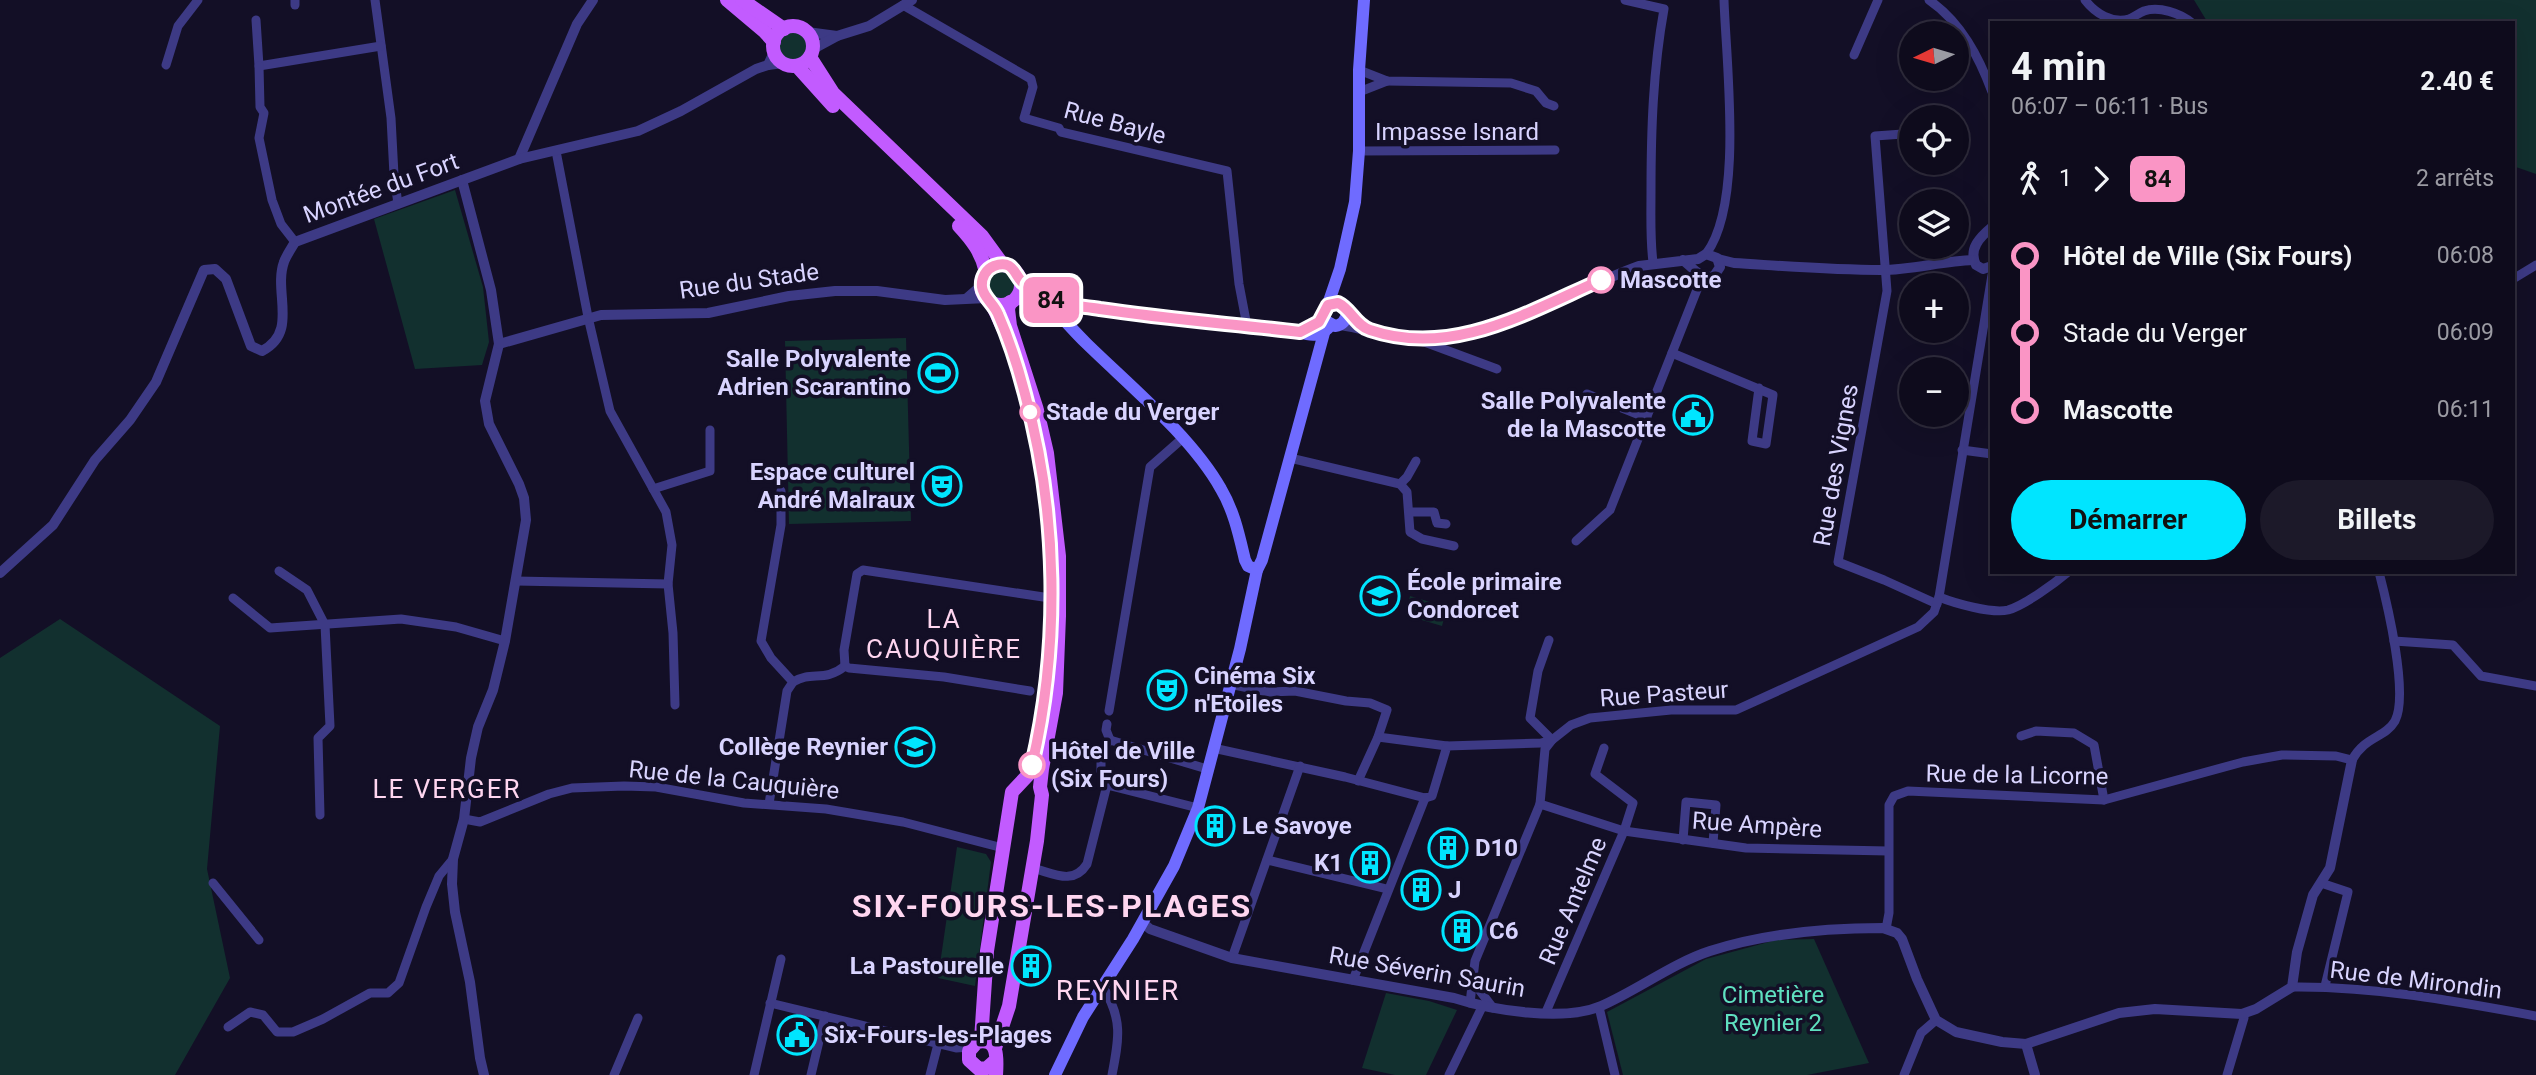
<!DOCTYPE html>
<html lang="fr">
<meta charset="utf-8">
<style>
:root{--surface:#0e0b1c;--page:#1c1929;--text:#f1f3f6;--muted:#9b9ba3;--line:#2e2b3b;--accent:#00e5ff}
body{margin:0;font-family:Roboto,sans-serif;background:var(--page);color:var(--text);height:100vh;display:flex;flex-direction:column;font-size:26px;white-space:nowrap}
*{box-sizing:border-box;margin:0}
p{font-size:23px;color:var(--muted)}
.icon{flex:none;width:38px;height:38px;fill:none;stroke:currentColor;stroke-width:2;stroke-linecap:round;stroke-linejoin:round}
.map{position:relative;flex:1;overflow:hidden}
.drawer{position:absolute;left:1990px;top:21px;width:525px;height:553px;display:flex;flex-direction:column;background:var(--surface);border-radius:0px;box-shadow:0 7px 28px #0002,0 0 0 2px var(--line)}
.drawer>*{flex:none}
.badge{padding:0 14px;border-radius:10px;font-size:24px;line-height:46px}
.needle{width:46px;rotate:265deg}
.buttons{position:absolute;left:1899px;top:21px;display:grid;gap:14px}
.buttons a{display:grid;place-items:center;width:70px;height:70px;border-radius:50%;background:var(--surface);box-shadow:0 7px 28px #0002,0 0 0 2px var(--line);font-size:35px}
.map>.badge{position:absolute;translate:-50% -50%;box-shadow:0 0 0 4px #fff}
.legs{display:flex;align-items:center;gap:10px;height:77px;padding:0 21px;font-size:23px}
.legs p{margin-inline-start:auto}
.overview{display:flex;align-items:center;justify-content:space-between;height:119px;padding:0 21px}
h1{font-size:38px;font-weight:700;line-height:52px}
.cta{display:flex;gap:14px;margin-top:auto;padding:14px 21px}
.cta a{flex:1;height:80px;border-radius:42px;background:var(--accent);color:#111;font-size:28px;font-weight:700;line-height:80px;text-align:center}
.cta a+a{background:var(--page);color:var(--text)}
ul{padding:0 21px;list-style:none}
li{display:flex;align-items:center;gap:24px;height:77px;font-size:26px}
li i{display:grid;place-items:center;width:10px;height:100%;margin:0 9px;background:currentColor}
li i::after{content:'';width:18px;height:18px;margin:-9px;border:5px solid;border-radius:50%;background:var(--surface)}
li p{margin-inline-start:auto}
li:first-child i{background:linear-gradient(#0000 50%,currentColor 0)}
li:last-child i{background:linear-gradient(currentColor 50%,#0000 0)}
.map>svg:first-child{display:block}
.green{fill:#12302f}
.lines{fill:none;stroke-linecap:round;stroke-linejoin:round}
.minor{stroke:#3d3a85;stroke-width:9}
.tertiary{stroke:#3d3a85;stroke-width:10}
.secondary{stroke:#6f6bff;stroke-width:12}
.primary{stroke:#c25bff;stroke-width:14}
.line-1-casing{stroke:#fff;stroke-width:16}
.line-1{stroke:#fa95c5;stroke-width:10}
.stop-1-dot{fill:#fff;stroke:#fa95c5;stroke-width:3.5}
.labels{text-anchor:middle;stroke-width:7;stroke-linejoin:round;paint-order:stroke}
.street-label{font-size:24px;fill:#d9d4ff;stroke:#130f26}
.stop-label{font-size:24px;font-weight:bold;fill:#d9d4ff;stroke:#130f26;text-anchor:start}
.poi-label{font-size:24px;font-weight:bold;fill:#d9d4ff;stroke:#130f26;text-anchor:start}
.park-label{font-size:24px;fill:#5fe0c0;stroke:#130f26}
.neighbourhood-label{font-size:26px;letter-spacing:2px;fill:#ffd6f0;stroke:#130f26}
.quarter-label{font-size:28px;letter-spacing:2px;fill:#ffd6f0;stroke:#130f26}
.district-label{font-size:32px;font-weight:bold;letter-spacing:2px;fill:#ffd6f0;stroke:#130f26}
</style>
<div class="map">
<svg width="2536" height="1075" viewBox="0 0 2536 1075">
<rect width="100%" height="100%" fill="#130f26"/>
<g class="green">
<polygon points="2194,0 2536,0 2536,174 2513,166 2513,23 2208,23"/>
<circle cx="793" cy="46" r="19"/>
<polygon points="455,190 483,287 489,342 482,365 415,369 374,219"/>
<circle cx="1001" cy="284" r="19"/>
<polygon points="906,338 911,521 789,524 785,341"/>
<polygon points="1410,596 1447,607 1442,626 1405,615"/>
<polygon points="60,619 220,726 207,869 230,978 175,1075 0,1075 0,658"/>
<polygon points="957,847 986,854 991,862 975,986 938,978"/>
<polygon points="1814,939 1869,1063 1807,1075 1623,1075 1607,1012 1706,959 1776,940"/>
<polygon points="1386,993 1429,1001 1457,1010 1426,1075 1395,1075 1362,1068"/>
</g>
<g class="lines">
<g class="minor">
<polyline points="295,0 295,5"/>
<polyline points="375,0 391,118 394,175 398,204"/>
<path d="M1625,0L1664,9C1653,70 1651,130 1651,192C1651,215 1650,239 1653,262"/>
<path d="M1929,0C1961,22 1979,57 1992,92"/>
<path d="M2085,0C2095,13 2112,24 2129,19C2134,17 2139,13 2144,11C2159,6 2180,13 2192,23"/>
<polyline points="903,5 1031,79 1033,87 1024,118 1059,128 1061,132 1227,171 1239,284 1247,326"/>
<polyline points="256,20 259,66 381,46"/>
<polyline points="1854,55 1878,0"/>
<polyline points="166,65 178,26 198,0"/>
<polyline points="259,66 260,107 264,113 259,138 272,200 281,224 295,242"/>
<polyline points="1359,70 1387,81 1511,83 1536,91 1546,103 1554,106"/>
<polyline points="1359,92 1387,81"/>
<polyline points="1903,134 1875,136 1887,291 1838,562 1884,580 1937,604"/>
<polyline points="556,151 588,317 610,411 666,512 672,545 668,584 673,633 675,705"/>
<polyline points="1359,151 1555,150"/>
<path d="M1706,254C1744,204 1726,63 1724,0"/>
<polyline points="2513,279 2536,265"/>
<polyline points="1419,340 1497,369"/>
<polyline points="1672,353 1773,395 1766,444 1752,441 1759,388"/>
<polyline points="1587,394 1647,418"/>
<polyline points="1962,450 1992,454"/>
<polyline points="1290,458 1400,484 1407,492 1410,532 1422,539 1454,546"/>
<polyline points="1400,484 1407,477 1416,461"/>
<polyline points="653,489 710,471 710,430"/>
<polyline points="1410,512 1434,512 1437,523 1446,524"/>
<polyline points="1576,541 1610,510 1702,277"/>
<polyline points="279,571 307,590 325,625 330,726 318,738 320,815"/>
<polyline points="516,581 668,584"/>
<path d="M1939,597C1954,603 1992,614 2008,610C2025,605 2055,583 2068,572"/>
<polyline points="233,598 270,628 401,619 456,627 505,641"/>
<polyline points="2394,641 2453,645 2481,676 2536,686"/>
<path d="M793,682C812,670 824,683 845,666"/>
<polyline points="1229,684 1269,692 1295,691 1346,701 1370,703 1387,710 1378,737 1358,781"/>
<polyline points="1030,691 944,677 849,668 845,666 844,650 857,574 863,570 1050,598"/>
<polyline points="1109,711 1150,467 1183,438"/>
<polyline points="2021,736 2036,731 2074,733 2094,745 2104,800"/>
<polyline points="1378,737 1447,746"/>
<polyline points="1110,740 1207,769"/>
<polyline points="1213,748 1345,777 1425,798 1432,796 1447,746 1541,743 1552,740 1571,725 1590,718 1671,710 1736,710 1918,627 1934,612 1939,597 1992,275"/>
<polyline points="1604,748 1595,774 1633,803 1624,831 1746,848 1888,851"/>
<polyline points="1107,785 1198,808"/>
<polyline points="769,804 787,691 793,682 771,658 761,641 781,525 781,491"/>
<polyline points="464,819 480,822 549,794 572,788 624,786 656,787 744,803 826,809 903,822 1003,848"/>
<polyline points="1683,840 1686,802 1716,805 1713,843"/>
<polyline points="1267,860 1387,889"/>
<path d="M1032,868C1053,873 1073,886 1087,864L1107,785L1101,771V762L1104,747L1110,740L1106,730L1107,724"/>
<polyline points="213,883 259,940"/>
<polyline points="2321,883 2348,892 2325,986"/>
<path d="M1886,929L1889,913V805L1894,796L1908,791L2104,800L2243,762L2282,755L2336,756L2352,760C2365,736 2385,738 2395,721C2409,694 2387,603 2379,572"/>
<polyline points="1232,958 1300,766"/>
<polyline points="1353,980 1425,798"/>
<polyline points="1474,983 1493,1008"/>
<path d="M1103,987C1123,1019 1119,1039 1112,1075"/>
<path d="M2292,987C2374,986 2455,1001 2536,1016"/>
<polyline points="770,1003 956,1048 970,1047"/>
<polyline points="1470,1003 1475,961 1540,804"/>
<polyline points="1599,1007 1615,1075"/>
<polyline points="1546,1012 1624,831 1540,804 1545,749 1552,740 1530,718 1538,671 1549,640"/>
<polyline points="228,1027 250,1012 263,1015 277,1032 293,1032 323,1019 370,993 388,993 399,983 426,907 439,876 453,859"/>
<polyline points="614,1075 638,1018"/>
<polyline points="754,1075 781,959"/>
<polyline points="811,1075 825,1016"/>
<polyline points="930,1075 938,1044"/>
<polyline points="1449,1075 1482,1007"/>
<polyline points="1904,1075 1921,1033 1936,1020"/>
<polyline points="2227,1075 2244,1018 2242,1014"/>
</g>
<g class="tertiary">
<polyline points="807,32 837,36"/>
<polyline points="813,49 837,36 869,26 912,0"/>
<polyline points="768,65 774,52"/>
<polyline points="519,159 577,24 593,0"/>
<polyline points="462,180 491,290 499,344 485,401 489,424 519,484 524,498 526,520 505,641 493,690 478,727 471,758 464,819 453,859 452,884 455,912 470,982 480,1058 484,1075"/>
<path d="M1992,227C1980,237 1968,249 1976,265L1983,269L1992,266"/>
<path d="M1718,259L1734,263C1783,266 1832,270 1881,270C1912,270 1942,261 1973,260"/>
<polyline points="967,298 982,285"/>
<path d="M1341,325C1366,329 1395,339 1421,339C1491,341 1572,290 1639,266L1698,259L1706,254L1717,258L1720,267L1714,276C1701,280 1693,268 1683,260"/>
<polyline points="499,344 601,315 708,313 789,296 835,291 877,291 945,300 987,298"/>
<path d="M0,573L53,525L95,460L130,420L156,382L204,270L215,269L226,279L251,346L262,351C299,332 273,292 284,262C286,256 291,249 295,242L519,159L638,131L681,111L756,69L768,65L783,63"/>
<path d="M1143,923L1150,929L1232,958L1454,998C1491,1010 1564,1022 1601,1006C1636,991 1673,963 1710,951C1766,933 1824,928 1883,928L1897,933L1902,939L1917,979L1936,1020L1956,1032L2002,1042L2026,1044L2119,1013L2155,1009L2242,1014L2256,1009L2292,987L2297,952L2313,895L2330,868L2352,760"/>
<polyline points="2026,1044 2035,1075"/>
</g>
<g class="secondary">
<path d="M1021,281C1047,297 1065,323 1087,344C1130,386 1192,437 1221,489C1234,511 1239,535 1245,560L1248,566L1257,570"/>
<path d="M1015,299L1042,298L1126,313L1300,332C1313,337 1322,336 1331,325"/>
<path d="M1326,321L1335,326C1342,325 1346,321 1347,313L1341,304L1334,302L1328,305"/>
<polyline points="1300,332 1314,326 1324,316 1340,269 1355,202 1359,151 1359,70 1364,0"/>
<polyline points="1055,1075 1083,1017 1133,939 1174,866 1198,808 1240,649 1257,570 1262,560 1324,333"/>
</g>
<g class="primary">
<polyline points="727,0 765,32 774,42"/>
<polyline points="742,0 784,29"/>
<circle cx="793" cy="46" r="20"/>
<polyline points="810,57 833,93 982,236 1003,265"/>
<polyline points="797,66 833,106"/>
<path d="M959,226C972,240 982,253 986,272"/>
<circle cx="1001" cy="285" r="20"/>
<polyline points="991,302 1005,332"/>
<polyline points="981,1040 987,951 1012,792 1028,775 1032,765 1046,694 1047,673"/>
<polyline points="995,1048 1009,1006 1037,841 1042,795 1040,787 1042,769 1056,693 1059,616 1059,556 1047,453 1037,410 1010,326 1008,309 1010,302"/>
<path d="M996,1060L987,1068L979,1069L969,1060V1051L977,1042C999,1037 997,1059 996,1075"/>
</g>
</g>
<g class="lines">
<g class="line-1-casing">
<path id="line-1" d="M1032,765C1060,645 1058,513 1025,394C1018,367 1009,339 998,314C994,304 983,297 982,287C981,278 986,269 994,266C1013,259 1014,274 1022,282C1026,286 1032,287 1036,291C1038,292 1041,297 1043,298C1058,306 1083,306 1100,309C1166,319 1233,324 1300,332L1319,322L1328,305L1338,303C1351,309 1355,325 1370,330C1452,358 1528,312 1601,280"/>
</g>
<use href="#line-1" class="line-1"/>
</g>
<defs>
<g id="stadium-ring" transform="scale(2.0125)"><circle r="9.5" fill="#130f26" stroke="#00e5ff" stroke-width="1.5"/><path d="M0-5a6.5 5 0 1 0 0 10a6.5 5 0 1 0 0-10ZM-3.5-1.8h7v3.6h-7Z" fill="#00e5ff"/></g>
<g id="civic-ring" transform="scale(2.0125)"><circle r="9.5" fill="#130f26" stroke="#00e5ff" stroke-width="1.5"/><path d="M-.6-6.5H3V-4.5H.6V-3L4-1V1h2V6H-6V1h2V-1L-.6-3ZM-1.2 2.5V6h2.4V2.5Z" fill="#00e5ff"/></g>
<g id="theatre-ring" transform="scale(2.0125)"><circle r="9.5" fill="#130f26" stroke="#00e5ff" stroke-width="1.5"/><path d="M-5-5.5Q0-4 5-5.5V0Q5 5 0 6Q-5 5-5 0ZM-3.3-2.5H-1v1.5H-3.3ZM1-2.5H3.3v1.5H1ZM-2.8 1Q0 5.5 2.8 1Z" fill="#00e5ff"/></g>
<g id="school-ring" transform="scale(2.0125)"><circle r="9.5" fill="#130f26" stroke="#00e5ff" stroke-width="1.5"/><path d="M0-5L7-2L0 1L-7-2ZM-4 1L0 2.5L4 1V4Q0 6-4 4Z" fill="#00e5ff"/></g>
<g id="building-ring" transform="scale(2.0125)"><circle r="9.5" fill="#130f26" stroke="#00e5ff" stroke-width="1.5"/><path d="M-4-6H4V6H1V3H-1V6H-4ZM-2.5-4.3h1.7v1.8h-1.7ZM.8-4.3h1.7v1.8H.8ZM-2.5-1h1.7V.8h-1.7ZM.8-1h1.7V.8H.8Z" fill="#00e5ff"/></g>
</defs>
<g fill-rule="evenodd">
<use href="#stadium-ring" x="938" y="373"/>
<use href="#civic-ring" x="1693" y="415"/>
<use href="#theatre-ring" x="942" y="486"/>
<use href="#school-ring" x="1380" y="596"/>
<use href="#theatre-ring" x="1167" y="690"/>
<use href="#school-ring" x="915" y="747"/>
<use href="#building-ring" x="1215" y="826"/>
<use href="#building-ring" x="1448" y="848"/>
<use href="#building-ring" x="1370" y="863"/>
<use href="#building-ring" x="1421" y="890"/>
<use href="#building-ring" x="1462" y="931"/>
<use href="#building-ring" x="1031" y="966"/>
<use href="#civic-ring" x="797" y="1035"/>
</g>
<g class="stop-1-dot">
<circle cx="1601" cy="280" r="12"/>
<circle cx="1030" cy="412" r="9"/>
<circle cx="1032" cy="765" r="12"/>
</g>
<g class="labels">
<g class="street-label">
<text transform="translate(1115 123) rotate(15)" y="8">Rue Bayle</text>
<text x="1457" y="140">Impasse Isnard</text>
<text transform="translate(381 188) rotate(-20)" y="8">Montée du Fort</text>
<text transform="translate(749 281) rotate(-8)" y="8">Rue du Stade</text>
<text transform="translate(1836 465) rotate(-80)" y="8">Rue des Vignes</text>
<text transform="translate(1664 694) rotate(-4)" y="8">Rue Pasteur</text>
<text transform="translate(2017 775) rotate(1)" y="8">Rue de la Licorne</text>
<text transform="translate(734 780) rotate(6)" y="8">Rue de la Cauquière</text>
<text transform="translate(1757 825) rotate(4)" y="8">Rue Ampère</text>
<text transform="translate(1573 901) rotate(-67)" y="8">Rue Antelme</text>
<text transform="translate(1427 972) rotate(10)" y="8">Rue Séverin Saurin</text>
<text transform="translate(2416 980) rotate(7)" y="8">Rue de Mirondin</text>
</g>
<g class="stop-label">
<text x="1620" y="288">Mascotte</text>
<text x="1046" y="420">Stade du Verger</text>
<text x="1051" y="759">Hôtel de Ville<tspan x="1051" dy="28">(Six Fours)</tspan></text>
</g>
<g class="poi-label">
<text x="911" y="367" text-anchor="end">Salle Polyvalente<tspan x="911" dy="28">Adrien Scarantino</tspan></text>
<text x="1666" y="409" text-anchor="end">Salle Polyvalente<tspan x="1666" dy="28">de la Mascotte</tspan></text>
<text x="915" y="480" text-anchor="end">Espace culturel<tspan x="915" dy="28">André Malraux</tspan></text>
<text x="1407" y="590">École primaire<tspan x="1407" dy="28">Condorcet</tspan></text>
<text x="1194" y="684">Cinéma Six<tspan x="1194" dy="28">n'Etoiles</tspan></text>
<text x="888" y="755" text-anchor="end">Collège Reynier</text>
<text x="1242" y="834">Le Savoye</text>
<text x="1475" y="856">D10</text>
<text x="1343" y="871" text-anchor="end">K1</text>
<text x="1448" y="898">J</text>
<text x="1489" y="939">C6</text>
<text x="1004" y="974" text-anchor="end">La Pastourelle</text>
<text x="824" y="1043">Six-Fours-les-Plages</text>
</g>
<g class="park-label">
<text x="1773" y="1003">Cimetière<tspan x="1773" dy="28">Reynier 2</tspan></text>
</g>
<g class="neighbourhood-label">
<text x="944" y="628">LA<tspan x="944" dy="30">CAUQUIÈRE</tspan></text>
<text x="447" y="798">LE VERGER</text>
</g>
<g class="quarter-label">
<text x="1118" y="1000">REYNIER</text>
</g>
<g class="district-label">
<text x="1052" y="917">SIX-FOURS-LES-PLAGES</text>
</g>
</g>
</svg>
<div class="buttons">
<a><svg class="needle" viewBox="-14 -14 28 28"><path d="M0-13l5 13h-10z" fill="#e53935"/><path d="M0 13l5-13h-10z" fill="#9b9ba3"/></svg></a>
<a><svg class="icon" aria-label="locate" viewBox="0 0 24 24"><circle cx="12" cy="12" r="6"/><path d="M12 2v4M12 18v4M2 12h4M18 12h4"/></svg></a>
<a><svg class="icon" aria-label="layers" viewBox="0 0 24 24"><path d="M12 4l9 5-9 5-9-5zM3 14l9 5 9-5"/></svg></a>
<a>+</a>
<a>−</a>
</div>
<b class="badge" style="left:1051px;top:300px;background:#fa95c5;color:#111">84</b>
<section class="drawer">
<div class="overview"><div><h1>4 min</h1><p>06:07 – 06:11 · Bus</p></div><b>2.40 €</b></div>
<div class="legs"><svg class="icon" aria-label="walk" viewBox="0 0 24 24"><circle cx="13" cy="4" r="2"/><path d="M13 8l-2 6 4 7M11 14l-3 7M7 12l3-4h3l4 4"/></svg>1<svg class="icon" aria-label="forward" viewBox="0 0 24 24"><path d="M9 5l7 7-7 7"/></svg><b class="badge" style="background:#fa95c5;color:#111">84</b><p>2 arrêts</p></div>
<ul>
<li><i style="color:#fa95c5"></i><b>Hôtel de Ville (Six Fours)</b><p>06:08</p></li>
<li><i style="color:#fa95c5"></i><span>Stade du Verger</span><p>06:09</p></li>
<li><i style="color:#fa95c5"></i><b>Mascotte</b><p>06:11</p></li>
</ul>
<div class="cta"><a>Démarrer</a><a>Billets</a></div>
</section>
</div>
